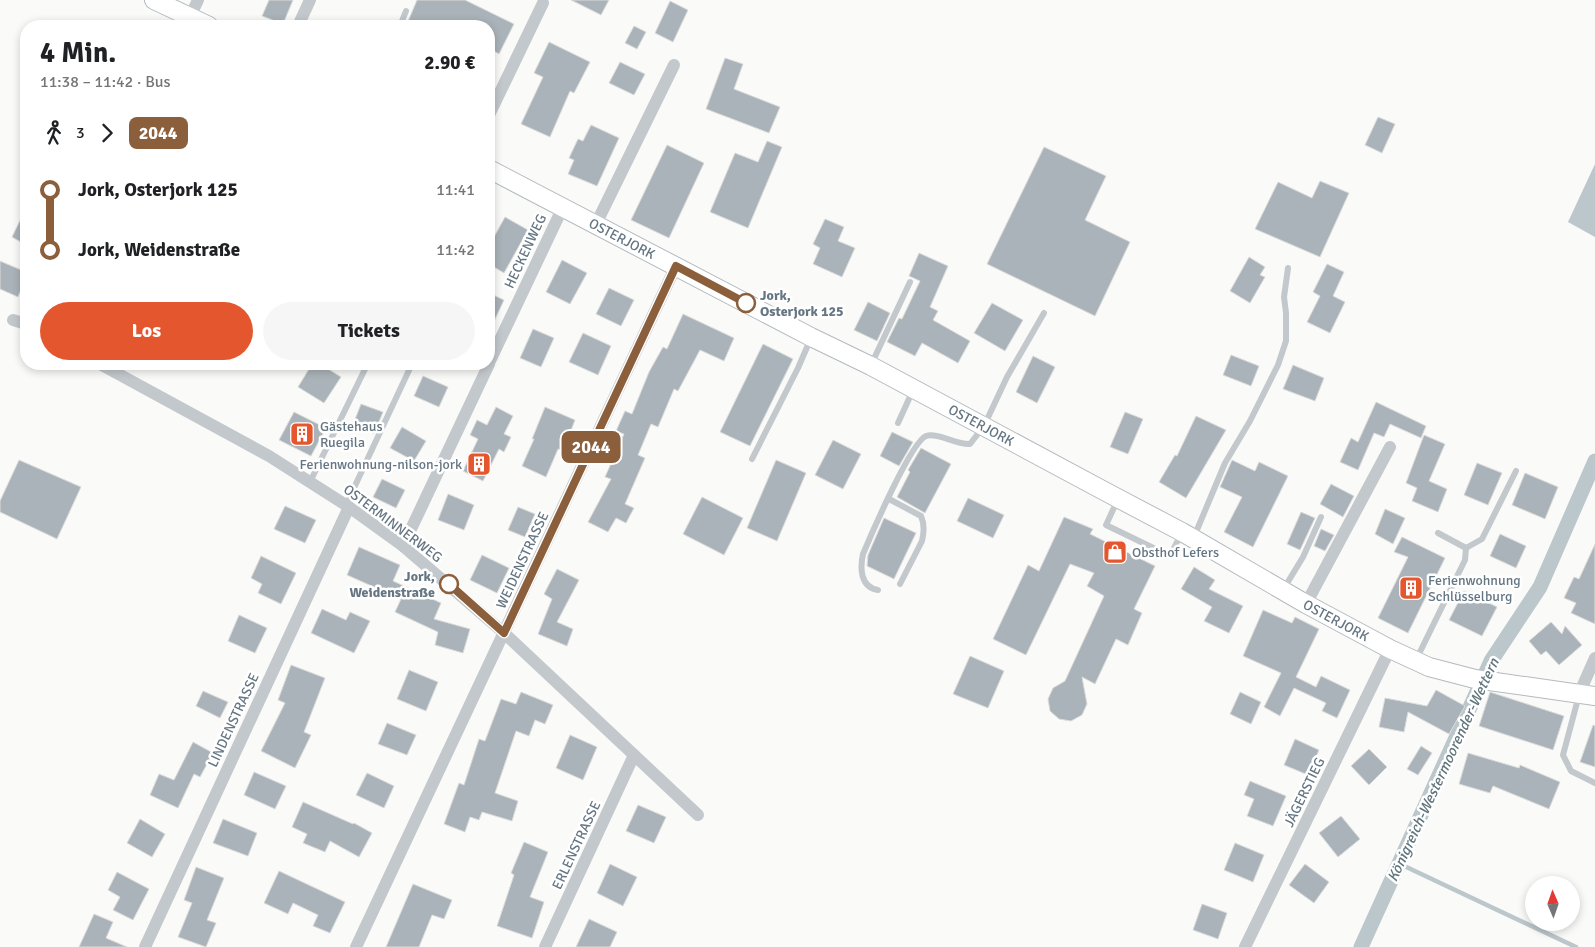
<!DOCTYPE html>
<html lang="de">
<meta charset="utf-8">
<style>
:root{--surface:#fff;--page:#f6f6f6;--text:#202124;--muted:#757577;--accent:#e4572e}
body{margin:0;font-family:Signika,sans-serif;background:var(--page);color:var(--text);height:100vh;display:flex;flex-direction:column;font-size:19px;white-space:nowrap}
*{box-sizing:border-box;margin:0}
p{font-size:16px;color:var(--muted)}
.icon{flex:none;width:28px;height:28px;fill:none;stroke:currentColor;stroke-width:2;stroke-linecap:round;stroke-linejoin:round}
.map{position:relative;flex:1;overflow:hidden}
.panel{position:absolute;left:20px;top:20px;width:475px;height:350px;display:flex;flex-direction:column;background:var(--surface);border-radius:20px;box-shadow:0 2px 8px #0003}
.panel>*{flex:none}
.badge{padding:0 10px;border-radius:8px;font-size:18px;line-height:32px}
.needle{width:32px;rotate:358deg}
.buttons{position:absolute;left:1525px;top:876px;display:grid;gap:10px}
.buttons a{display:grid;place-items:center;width:55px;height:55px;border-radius:50%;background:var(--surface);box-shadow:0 2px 8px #0003;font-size:25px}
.map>.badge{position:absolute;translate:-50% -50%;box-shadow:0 0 0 2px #fff}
.legs{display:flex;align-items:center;gap:8px;height:55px;padding:0 20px;font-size:16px}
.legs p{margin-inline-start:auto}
.overview{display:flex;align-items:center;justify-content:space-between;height:85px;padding:0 20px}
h1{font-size:28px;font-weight:700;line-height:38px}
.button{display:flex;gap:10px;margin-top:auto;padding:10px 20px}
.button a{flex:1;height:58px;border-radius:30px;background:var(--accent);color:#fff;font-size:20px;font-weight:700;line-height:58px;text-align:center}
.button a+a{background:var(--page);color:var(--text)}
ul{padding:0 20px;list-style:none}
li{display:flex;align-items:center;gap:18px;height:60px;font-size:19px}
li i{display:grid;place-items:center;width:8px;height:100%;margin:0 6px;background:currentColor}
li i::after{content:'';width:12px;height:12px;margin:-6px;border:4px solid;border-radius:50%;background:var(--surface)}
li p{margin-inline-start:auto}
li:first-child i{background:linear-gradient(#0000 50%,currentColor 0)}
li:last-child i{background:linear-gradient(currentColor 50%,#0000 0)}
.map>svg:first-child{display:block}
.water{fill:#bbc7cb}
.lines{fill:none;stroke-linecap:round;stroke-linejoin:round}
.stream{stroke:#bbc7cb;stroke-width:4.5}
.canal{stroke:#bbc7cb;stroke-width:15}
.building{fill:#aab3b9;stroke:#dcdcda}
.secondary-casing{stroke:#b3babf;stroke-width:20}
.service{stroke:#c3c8cc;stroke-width:6}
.minor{stroke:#c3c8cc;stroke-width:12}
.secondary{stroke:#fff;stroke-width:18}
.line-1-casing{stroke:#fff;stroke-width:11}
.line-1{stroke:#8b5e3c;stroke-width:8}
.stop-1-dot{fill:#fff;stroke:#8b5e3c;stroke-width:2.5}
.labels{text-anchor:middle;stroke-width:5;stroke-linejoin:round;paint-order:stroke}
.street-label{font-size:14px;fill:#657683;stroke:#fff}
.stop-label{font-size:14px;font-weight:bold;fill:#657683;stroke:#fff;text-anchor:start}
.poi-label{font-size:14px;fill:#657683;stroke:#fff;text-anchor:start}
.water-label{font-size:15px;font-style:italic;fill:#60757c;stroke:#fff}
</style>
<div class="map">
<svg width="1595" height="947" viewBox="0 0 1595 947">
<rect width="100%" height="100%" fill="#fafaf8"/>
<polygon class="water" points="1595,164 1595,237 1568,222"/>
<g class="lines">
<polyline class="stream" points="1400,864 1576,947"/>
<polyline class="canal" points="1361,947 1491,661 1540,587 1595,461"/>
</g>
<g class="building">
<polygon points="269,0 293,0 283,24 262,16"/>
<polygon points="417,0 465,0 514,24 499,54 489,48 489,26 406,26"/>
<polygon points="571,0 609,0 601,15"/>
<polygon points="670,1 688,10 673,42 655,33"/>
<polygon points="634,26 646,32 637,49 625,43"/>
<polygon points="549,42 590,62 574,93 570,91 550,137 521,124 543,77 534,73"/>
<polygon points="725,58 743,64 734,89 780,107 769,133 706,109"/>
<polygon points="620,62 645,74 634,95 609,83"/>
<polygon points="1378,117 1395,124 1382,153 1365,145"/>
<polygon points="591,125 619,138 597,186 568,174 574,160 569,158 578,139 583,141"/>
<polygon points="767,141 782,147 748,228 710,212 735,153 758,162"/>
<polygon points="667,145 704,163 669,238 631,220"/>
<polygon points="1044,147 1106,176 1085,220 1130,242 1095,316 987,264"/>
<polygon points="1320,181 1349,193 1320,257 1255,229 1278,182 1312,198"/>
<polygon points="26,208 26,245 12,237"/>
<polygon points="505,217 528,230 504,273 489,264 489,246"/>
<polygon points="825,219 844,227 838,241 855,248 842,277 813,264 820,248 813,244"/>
<polygon points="919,253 948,266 930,307 938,311 933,320 970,341 958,363 922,343 915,356 887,342 899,318 902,319 920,281 909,276"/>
<polygon points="1249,257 1265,267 1260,275 1265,277 1250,303 1230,291"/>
<polygon points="562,260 587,273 570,304 546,292"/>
<polygon points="0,261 26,272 26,277 18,297 0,289"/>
<polygon points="1327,264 1344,272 1333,296 1345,302 1330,333 1307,322 1320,296 1313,292"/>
<polygon points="609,288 634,300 621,326 596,314"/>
<polygon points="489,293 504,300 489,332"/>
<polygon points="868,302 890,313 877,341 854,330"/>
<polygon points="992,303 1023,320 1005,351 974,333"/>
<polygon points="683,314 734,338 724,361 700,350 678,391 674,389 658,427 651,424 638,455 645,458 625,504 634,508 626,523 616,518 608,532 588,522 611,479 605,477 624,434 616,431 625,411 632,414 649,372 663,347 667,349"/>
<polygon points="533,329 554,338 541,367 520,358"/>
<polygon points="583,333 611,346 598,375 569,362"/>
<polygon points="763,344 793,359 750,446 720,432"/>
<polygon points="1231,355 1259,366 1251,386 1223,375"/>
<polygon points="1033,356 1055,367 1037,403 1016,392"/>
<polygon points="312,364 320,364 341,377 324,403 298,387"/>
<polygon points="1293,365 1324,378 1315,401 1283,389"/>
<polygon points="423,376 448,387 439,407 414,396"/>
<polygon points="1376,402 1426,426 1421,438 1390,424 1384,437 1374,433 1358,470 1340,462 1351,438 1358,442"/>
<polygon points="361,404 383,412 374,434 354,422"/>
<polygon points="496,407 513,416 504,434 511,437 504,452 499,449 483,481 463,471 478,439 470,435 477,420 487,425"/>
<polygon points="545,407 575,420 563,451 558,449 546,477 522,466 534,439 532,439"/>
<polygon points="294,412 326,428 311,456 279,440"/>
<polygon points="1125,412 1143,419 1128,454 1110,447"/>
<polygon points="1196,416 1226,430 1186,498 1159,482 1175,455 1177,456"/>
<polygon points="402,427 426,441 414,461 390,448"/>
<polygon points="892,432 913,442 899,466 880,456"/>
<polygon points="1424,435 1445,444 1429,481 1447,489 1438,512 1412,501 1417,488 1406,483"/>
<polygon points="833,440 861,454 843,489 815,475"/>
<polygon points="921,448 951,464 925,513 897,497 910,472 908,470"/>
<polygon points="19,460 81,487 57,539 0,512 0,501"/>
<polygon points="776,460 806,473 777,541 747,528"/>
<polygon points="1232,460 1255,471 1259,462 1288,476 1253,547 1224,532 1242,497 1220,487"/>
<polygon points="1477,463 1502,473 1488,505 1464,495"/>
<polygon points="1525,473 1558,487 1545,519 1512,505"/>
<polygon points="382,479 405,490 396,508 373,497"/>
<polygon points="1331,484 1354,496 1343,517 1320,504"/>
<polygon points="448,494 474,505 464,530 438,520"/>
<polygon points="702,497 743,518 724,555 683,534"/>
<polygon points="968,498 1004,515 993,538 957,521"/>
<polygon points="285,506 316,520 305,543 274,529"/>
<polygon points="518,507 535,514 525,537 508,530"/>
<polygon points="1385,509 1405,518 1393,544 1375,534"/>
<polygon points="1301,512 1315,518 1300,550 1287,544"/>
<polygon points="1064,517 1093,529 1090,534 1155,566 1134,609 1142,613 1128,645 1116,639 1095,684 1082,677 1087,704 1082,715 1071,721 1059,719 1050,711 1048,699 1053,688 1065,681 1104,596 1087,586 1094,573 1070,564 1026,655 993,639 1028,565 1039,571"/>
<polygon points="884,518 916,533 894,579 867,566 868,555"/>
<polygon points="1321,529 1334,535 1325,551 1314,546"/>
<polygon points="1500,534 1526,546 1516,568 1490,556"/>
<polygon points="1402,537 1445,558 1408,633 1378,618 1408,557 1394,552"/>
<polygon points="1595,544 1595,624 1571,613 1576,603 1564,598 1574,577 1579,579"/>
<polygon points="359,547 400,565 393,581 441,603 434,619 470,629 463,653 435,645 438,632 395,612 401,599 347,575"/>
<polygon points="482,555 509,568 497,593 470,580"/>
<polygon points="261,556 296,573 281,604 258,593 262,584 251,578"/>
<polygon points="1194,567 1215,580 1209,589 1243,606 1229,633 1204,621 1212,607 1181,589"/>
<polygon points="557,569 579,580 557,622 573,629 567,646 538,634 552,599 544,594"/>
<polygon points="1464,591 1497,607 1482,636 1449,620"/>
<polygon points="322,609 346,620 350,612 370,621 354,653 311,633"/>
<polygon points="1263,610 1292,623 1295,617 1319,629 1296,677 1316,687 1321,676 1350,690 1337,718 1322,711 1326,703 1294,688 1280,716 1264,707 1281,673 1243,656"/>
<polygon points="239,615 267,628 255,653 228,641"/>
<polygon points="1551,622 1562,634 1565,626 1582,645 1559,665 1546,651 1541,655 1529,641"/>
<polygon points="970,656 1004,671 988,708 953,694"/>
<polygon points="291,665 325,678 304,732 311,735 295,768 261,751 285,703 278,700"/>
<polygon points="409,670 438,682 426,711 397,699"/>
<polygon points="1436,690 1465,706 1449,734 1408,712 1404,732 1379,727 1385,698 1427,706"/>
<polygon points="203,691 228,702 220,718 196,706"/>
<polygon points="521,692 553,705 545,724 535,720 529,736 516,731 495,793 518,801 512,821 482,812 479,820 470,817 465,832 444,824 459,783 464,785 479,739 485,741 501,699 516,704"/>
<polygon points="1240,692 1261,702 1251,724 1230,714"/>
<polygon points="1490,692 1564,716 1553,750 1479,726"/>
<polygon points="387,723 416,735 407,755 378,744"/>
<polygon points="1593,725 1595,726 1595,767 1580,762"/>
<polygon points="570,735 597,747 583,780 556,768"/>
<polygon points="1295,739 1319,750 1308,775 1284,765"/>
<polygon points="193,742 213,753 200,777 194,774 178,808 150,795 159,774 174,780"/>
<polygon points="1421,746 1432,753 1418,775 1407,769"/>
<polygon points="1369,749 1387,767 1369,785 1351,766"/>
<polygon points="1468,753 1519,768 1520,765 1560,782 1549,809 1493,786 1490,793 1459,784"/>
<polygon points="254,772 286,786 275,809 244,795"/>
<polygon points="367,773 394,786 384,808 356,795"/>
<polygon points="1250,781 1286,796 1273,826 1247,816 1254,799 1244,795"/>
<polygon points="303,802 353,824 354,823 372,833 359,857 330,841 325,852 303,843 307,834 292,827"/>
<polygon points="638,805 666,817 654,843 626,831"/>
<polygon points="1341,816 1360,839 1338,857 1319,833"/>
<polygon points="140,819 165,834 152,857 127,843"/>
<polygon points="223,819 257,833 248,856 213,843"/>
<polygon points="524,842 548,852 530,897 544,902 532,938 497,926 514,875 511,873"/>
<polygon points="1235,843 1264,855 1253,882 1224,870"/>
<polygon points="610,864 637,877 623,906 597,893"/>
<polygon points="1305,864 1329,882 1314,903 1289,885"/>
<polygon points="196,867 224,878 207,920 216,923 206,947 178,937 192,903 184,900"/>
<polygon points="279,871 345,902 330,933 313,926 318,915 293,903 288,914 264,903"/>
<polygon points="117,872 149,889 133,920 113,910 120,897 108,890"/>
<polygon points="413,884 452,900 444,919 432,915 419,947 386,947"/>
<polygon points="1202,904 1227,913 1218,939 1193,930"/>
<polygon points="94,914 113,922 106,938 127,947 79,947"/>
<polygon points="589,919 617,932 610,947 576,947"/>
</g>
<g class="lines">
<g class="secondary-casing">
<g id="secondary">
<polyline points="154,0 209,26"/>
<path id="s1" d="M489,169L811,337L871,366L1108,493L1182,532L1306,604L1390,649L1429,667L1475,679L1595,696"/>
</g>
</g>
<g class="service">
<polyline points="400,26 406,11"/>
<polyline points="871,365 910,282"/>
<polyline points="898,423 913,390"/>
<polyline points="752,459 798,368 811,338"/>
<polyline points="310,482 366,367"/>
<path d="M889,499L921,516C925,525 924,533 922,541L900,584"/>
<polyline points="1118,499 1106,525 1170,556 1181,534"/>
<polyline points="346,505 411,366"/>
<polyline points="1194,537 1225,463 1250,421 1278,365 1286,341 1286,313 1284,297 1288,268"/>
<polyline points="1466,548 1482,539 1516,471"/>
<path d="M878,590C860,587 860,568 863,554C871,535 911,442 926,436C937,432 957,445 970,444L984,426L1007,377L1044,313"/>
<polyline points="1283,590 1303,557 1321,517"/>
<polyline points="1416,660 1465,560 1466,548 1438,533"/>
<polyline points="1579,695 1563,755 1571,771 1595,783"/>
</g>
<g class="minor">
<polyline points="190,17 198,0"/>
<polyline points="298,26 310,0"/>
<polyline points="489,115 543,3"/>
<polyline points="596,224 674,65"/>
<polyline points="13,320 26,324"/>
<polyline points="489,363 563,207"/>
<polyline points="100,364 269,456 349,507 403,546 504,633 698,815"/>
<polyline points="403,546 489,364"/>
<polyline points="1306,604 1390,447"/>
<polyline points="1579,694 1595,658"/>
<polyline points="145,947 349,507"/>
<polyline points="356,947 676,266"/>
<polyline points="545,947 634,755"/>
<polyline points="1245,947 1390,649"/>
</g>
<use href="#secondary" class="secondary"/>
</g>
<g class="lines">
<g class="line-1-casing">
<polyline id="line-1" points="449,584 504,633 676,266 746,303"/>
</g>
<use href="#line-1" class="line-1"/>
</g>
<defs>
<g id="building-square" transform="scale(1.25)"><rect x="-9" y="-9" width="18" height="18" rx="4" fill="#e4572e" stroke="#fff"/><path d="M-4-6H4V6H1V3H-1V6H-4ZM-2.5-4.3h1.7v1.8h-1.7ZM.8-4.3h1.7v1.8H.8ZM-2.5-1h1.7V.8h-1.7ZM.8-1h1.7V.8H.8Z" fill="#fff"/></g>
<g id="shop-square" transform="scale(1.25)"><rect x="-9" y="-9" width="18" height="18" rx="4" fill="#e4572e" stroke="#fff"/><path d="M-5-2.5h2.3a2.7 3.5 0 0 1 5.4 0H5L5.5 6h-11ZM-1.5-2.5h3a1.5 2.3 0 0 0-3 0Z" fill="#fff"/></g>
</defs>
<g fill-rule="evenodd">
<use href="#building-square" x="302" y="434"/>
<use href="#building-square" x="479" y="464"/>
<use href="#shop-square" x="1115" y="552"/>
<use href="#building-square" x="1411" y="588"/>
</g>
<g class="stop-1-dot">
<circle cx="746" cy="303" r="9"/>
<circle cx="449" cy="584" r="9"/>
</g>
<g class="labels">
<g class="street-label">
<text dy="5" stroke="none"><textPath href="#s1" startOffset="150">OSTERJORK</textPath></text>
<text transform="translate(525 251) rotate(-65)" y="5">HECKENWEG</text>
<text dy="5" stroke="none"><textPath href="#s1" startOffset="555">OSTERJORK</textPath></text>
<text transform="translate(393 523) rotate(37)" y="5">OSTERMINNERWEG</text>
<text transform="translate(522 560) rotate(-65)" y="5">WEIDENSTRASSE</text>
<text dy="5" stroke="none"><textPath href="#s1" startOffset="960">OSTERJORK</textPath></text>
<text transform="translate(233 720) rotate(-65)" y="5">LINDENSTRASSE</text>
<text transform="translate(1304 792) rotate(-64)" y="5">JÄGERSTIEG</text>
<text transform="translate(576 845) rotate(-65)" y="5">ERLENSTRASSE</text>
</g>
<g class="stop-label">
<text x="760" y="300">Jork,<tspan x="760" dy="16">Osterjork 125</tspan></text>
<text x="435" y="581" text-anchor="end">Jork,<tspan x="435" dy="16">Weidenstraße</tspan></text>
</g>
<g class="poi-label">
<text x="320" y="431">Gästehaus<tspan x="320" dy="16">Ruegila</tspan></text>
<text x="462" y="469" text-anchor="end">Ferienwohnung-nilson-jork</text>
<text x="1132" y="557">Obsthof Lefers</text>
<text x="1428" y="585">Ferienwohnung<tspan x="1428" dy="16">Schlüsselburg</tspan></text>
</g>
<g class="water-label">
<text transform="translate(1443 770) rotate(-65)" y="5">Königreich-Westermoorender-Wettern</text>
</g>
</g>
</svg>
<div class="buttons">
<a><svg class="needle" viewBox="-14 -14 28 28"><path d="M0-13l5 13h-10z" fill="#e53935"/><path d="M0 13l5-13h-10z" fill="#757577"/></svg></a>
</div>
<b class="badge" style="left:591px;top:447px;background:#8b5e3c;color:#fff">2044</b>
<section class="panel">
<div class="overview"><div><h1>4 Min.</h1><p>11:38 – 11:42 · Bus</p></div><b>2.90 €</b></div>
<div class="legs"><svg class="icon" aria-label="walk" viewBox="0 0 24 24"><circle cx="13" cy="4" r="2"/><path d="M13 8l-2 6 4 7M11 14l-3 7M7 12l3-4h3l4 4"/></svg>3<svg class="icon" aria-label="forward" viewBox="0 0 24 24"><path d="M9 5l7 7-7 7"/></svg><b class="badge" style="background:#8b5e3c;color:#fff">2044</b></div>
<ul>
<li><i style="color:#8b5e3c"></i><b>Jork, Osterjork 125</b><p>11:41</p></li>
<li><i style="color:#8b5e3c"></i><b>Jork, Weidenstraße</b><p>11:42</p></li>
</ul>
<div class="button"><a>Los</a><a>Tickets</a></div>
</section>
</div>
